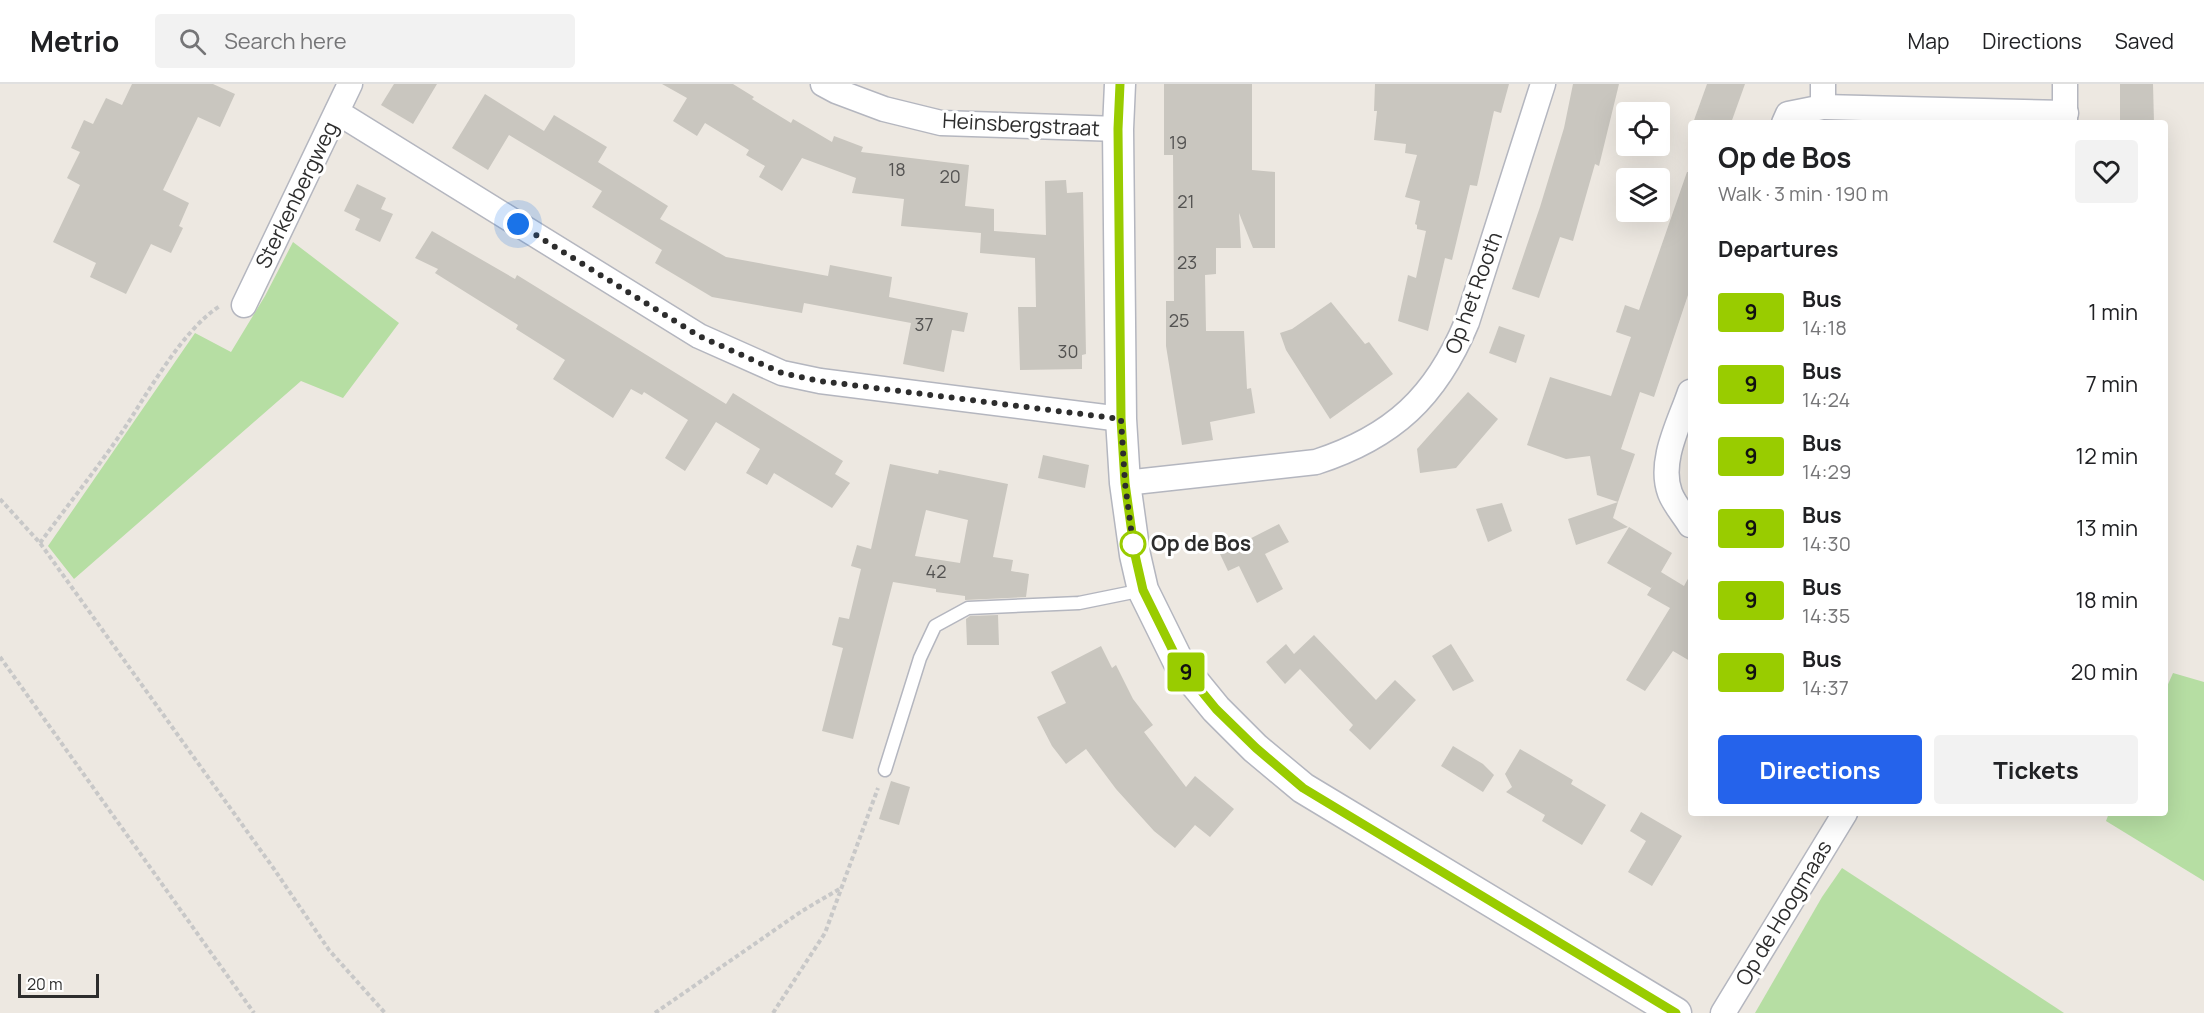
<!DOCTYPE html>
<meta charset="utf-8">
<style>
:root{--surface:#fff;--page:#f2f2f2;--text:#202124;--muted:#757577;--line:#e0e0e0;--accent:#2563eb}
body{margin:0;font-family:Manrope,sans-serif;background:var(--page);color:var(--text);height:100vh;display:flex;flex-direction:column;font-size:22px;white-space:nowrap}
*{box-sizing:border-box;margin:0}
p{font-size:20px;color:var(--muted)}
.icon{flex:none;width:33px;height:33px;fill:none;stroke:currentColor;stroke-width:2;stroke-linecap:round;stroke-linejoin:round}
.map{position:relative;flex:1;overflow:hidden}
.drawer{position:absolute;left:1688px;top:36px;width:480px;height:696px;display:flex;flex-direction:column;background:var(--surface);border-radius:6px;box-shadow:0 6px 24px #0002}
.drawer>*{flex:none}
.badge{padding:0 12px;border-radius:4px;font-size:21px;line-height:39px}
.buttons{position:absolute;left:1616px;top:18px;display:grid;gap:12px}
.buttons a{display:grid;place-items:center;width:54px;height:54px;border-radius:6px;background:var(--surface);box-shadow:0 6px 24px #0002;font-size:30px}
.scale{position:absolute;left:18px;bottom:15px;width:81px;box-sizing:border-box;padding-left:6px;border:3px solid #2d2d2d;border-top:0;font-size:16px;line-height:21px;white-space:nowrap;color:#2d2d2d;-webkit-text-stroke:4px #fff;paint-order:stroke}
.you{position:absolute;width:30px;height:30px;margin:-15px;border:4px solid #fff;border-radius:50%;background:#1a73e8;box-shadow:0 0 0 9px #1a73e833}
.map>.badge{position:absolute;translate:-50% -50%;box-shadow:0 0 0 3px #fff}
h2{padding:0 30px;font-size:22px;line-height:54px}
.round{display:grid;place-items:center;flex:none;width:63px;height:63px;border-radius:6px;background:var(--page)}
.overview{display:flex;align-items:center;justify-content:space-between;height:102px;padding:0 30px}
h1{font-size:28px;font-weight:700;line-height:45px}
.primary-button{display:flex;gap:12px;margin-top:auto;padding:12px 30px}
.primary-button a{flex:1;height:69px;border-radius:6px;background:var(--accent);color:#fff;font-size:24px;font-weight:700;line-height:69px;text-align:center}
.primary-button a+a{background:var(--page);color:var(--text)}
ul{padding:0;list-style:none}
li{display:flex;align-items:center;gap:18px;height:72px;padding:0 30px}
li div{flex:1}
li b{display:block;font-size:22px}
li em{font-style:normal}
li .badge{min-width:66px;font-weight:700;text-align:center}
header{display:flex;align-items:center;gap:36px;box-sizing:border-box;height:84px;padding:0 30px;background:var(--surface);border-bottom:2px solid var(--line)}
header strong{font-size:28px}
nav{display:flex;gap:33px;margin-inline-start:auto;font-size:21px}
.search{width:420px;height:54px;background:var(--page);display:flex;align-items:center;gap:15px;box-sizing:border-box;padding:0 21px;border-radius:6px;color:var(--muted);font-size:22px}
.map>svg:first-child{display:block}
.green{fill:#b6dea3}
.building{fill:#c9c6bf;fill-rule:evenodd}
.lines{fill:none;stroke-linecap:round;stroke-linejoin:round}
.service-casing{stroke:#b4b6bf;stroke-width:15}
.minor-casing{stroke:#b4b6bf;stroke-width:27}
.tertiary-casing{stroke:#b4b6bf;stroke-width:33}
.path{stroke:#c8c8c8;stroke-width:4;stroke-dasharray:4.5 3;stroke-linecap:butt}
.service{stroke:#fff;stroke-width:12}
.minor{stroke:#fff;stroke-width:24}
.tertiary{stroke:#fff;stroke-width:30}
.line-casing{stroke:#fff;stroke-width:14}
.line{stroke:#9c0;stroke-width:9}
.walk{stroke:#2d2d2d;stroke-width:6;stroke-dasharray:0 10.8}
.stop-dot{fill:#fff;stroke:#9c0;stroke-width:3}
.labels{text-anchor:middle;stroke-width:6;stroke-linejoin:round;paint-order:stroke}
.number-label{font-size:18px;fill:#545352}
.street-label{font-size:21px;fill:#2d2d2d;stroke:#fff}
.stop-label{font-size:21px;font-weight:bold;fill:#2d2d2d;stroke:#fff;text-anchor:start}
</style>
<header>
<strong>Metrio</strong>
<div class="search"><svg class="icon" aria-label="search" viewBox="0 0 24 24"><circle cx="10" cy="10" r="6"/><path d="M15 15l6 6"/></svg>Search here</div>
<nav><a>Map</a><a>Directions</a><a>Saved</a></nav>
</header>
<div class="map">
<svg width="2204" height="929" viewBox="0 0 2204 929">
<rect width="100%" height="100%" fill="#ede8e1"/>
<g class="green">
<polygon points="293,158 399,239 343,314 301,297 74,495 48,462 195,249 231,268 265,212"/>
<polygon points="2173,589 2204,598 2204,797 2106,737 2109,729 2164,729 2165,607"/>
<polygon points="1842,784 2055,923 2064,929 1755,929 1822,813"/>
</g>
<g class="building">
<polygon points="132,0 213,0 235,10 220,43 198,33 163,106 189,119 179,142 183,144 171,169 151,160 126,210 90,193 96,179 53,158 80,101 67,94 80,68 71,64 84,36 93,40 106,14 122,21"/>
<polygon points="394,0 437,0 413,40 381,21"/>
<polygon points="662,0 733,0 754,13 752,15 791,39 793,35 832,58 834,52 863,63 861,68 969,81 965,122 994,125 994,147 1046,151 1045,97 1066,96 1067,109 1083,108 1086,270 1082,271 1082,285 1020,286 1018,223 1036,223 1035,174 980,169 981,149 901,142 904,115 852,109 856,94 802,74 782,107 759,93 765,82 746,71 749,66 705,39 697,52 673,37 687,14"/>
<polygon points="1164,0 1252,0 1252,86 1275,88 1275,164 1253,164 1239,129 1241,164 1216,164 1216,190 1205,191 1206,247 1244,247 1247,305 1251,304 1255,329 1210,338 1213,356 1182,361 1166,262 1166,217 1174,217 1173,71 1164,71"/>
<polygon points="1375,0 1509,0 1501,29 1494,27 1477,102 1470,101 1452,176 1445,174 1428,247 1398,237 1408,191 1416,194 1426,147 1417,145 1417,141 1415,140 1420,117 1405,113 1417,71 1405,69 1406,60 1374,56 1377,27 1374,27"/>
<polygon points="1573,0 1619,0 1599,82 1595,80 1573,157 1560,153 1539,214 1512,205 1540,123 1564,44"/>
<polygon points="1707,0 1745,0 1731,39 1693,39"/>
<polygon points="2120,0 2153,0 2154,39 2120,39"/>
<polygon points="485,10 544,47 554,31 607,63 598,78 668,122 660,135 726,173 828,192 830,181 892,193 889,213 968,229 964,248 952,246 944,288 903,280 911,239 804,219 802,229 712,213 655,179 662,166 592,123 602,107 509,51 488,86 452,64"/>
<polygon points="1687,88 1690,88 1690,205 1654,313 1640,308 1621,365 1635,370 1618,418 1597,411 1590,372 1566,375 1527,361 1550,293 1611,312 1631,253 1616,248 1625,221 1639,226"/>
<polygon points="357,100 386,114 381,125 393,130 380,158 355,146 360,135 344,127"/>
<polygon points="432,147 515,195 517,191 726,320 733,309 843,377 835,390 850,399 832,424 774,389 767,401 746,389 760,365 716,338 685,387 665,374 688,336 644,308 642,311 631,305 613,334 553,295 565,276 516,245 518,241 435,189 438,185 415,174"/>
<polygon points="1331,218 1365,260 1369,258 1393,290 1330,335 1286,266 1280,249 1292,245"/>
<polygon points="1499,242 1525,251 1516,279 1489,269"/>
<polygon points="1468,308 1498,335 1456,384 1420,389 1417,365"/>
<polygon points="1043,371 1089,381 1085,404 1038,394"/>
<path d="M890,380L938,390L939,386L1008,400L993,473L1013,476L1011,487L1029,490L1026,513L965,516V512L936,508V505L893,498L853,655L822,647L843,564L832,561L839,533L849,535L861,485L851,482L857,461L871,465ZM926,426L968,436L960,479L915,472Z"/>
<polygon points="1618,418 1613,434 1628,443 1576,461 1568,435"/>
<polygon points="1502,419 1512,447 1488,458 1476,425"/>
<polygon points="1279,440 1289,458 1265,470 1283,505 1257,519 1239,482 1228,487 1220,470"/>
<polygon points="1629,443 1672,469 1661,488 1684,502 1690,491 1690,577 1673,567 1645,607 1626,596 1670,524 1647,511 1653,501 1651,504 1607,479"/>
<polygon points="998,531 999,561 967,561 966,535 970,532"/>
<polygon points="1314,551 1376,616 1395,596 1416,616 1370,666 1349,646 1353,641 1300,585 1285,600 1266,578 1286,560 1294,570"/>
<polygon points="1451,560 1474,597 1453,607 1432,572"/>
<polygon points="1101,562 1112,584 1116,581 1133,615 1153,641 1144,648 1186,703 1195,692 1234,725 1210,753 1195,741 1175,764 1154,747 1116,705 1086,665 1066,680 1052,662 1037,633 1066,619 1051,588"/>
<polygon points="1453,662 1483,680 1494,691 1483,708 1441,682"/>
<polygon points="1520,665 1573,696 1571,700 1606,721 1582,761 1542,737 1545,731 1506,708 1512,703 1505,690"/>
<polygon points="891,697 910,703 899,741 879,735"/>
<polygon points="1641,728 1682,752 1652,802 1628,788 1646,757 1630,747"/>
</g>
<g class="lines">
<g class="service-casing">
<polyline id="service" points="885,686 920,574 935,542 968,524 1079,519 1143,506"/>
</g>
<g class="minor-casing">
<g id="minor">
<polyline points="823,0 836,7 884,25 941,39 1118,45"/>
<polyline points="2065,0 2065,39"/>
<polyline points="1823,23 2066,29"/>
<polyline points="337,28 699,252 782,289 820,297 1121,335"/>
<polyline points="1784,39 1788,30 1823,23 1823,0"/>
<polyline points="244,221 350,0"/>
<path d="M1690,308C1680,338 1658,377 1670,409C1674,420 1684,431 1690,441"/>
<path d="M1125,399L1316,378C1393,353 1436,313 1467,238L1543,0"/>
<polyline points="1723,929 1845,729"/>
</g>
</g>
<g class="tertiary-casing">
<polyline id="tertiary" points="1120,0 1118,45 1121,335 1125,399 1135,471 1143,506 1180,581 1216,625 1255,664 1303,704 1676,929"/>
</g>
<g class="path">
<polyline points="0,415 40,459 274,785 329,866 385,929"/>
<path d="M40,459C67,422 96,386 122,348C148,309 182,246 220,222"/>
<polyline points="0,573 254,929"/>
<polyline points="655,929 802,827 841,804"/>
<polyline points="773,929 825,849 878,704"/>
</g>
<use href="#service" class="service"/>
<use href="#minor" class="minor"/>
<use href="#tertiary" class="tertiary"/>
</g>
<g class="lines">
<g class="line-casing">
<polyline id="line" points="1120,0 1118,45 1121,335 1125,399 1135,471 1143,506 1180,581 1216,625 1256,664 1303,704 1676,929"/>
</g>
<use href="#line" class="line"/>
<polyline class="walk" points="518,140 699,252 782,289 820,297 1121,335 1125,399 1133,460"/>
</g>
<circle class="stop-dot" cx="1133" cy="460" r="12"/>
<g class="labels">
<g class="number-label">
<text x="1178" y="65">19</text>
<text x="897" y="92">18</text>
<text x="950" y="99">20</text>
<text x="1186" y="124">21</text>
<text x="1187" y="185">23</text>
<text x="1179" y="243">25</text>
<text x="924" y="247">37</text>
<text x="1068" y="274">30</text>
<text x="936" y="494">42</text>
</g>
<g class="street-label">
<text transform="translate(1021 41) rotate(3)" y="7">Heinsbergstraat</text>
<text transform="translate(297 111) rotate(-64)" y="7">Sterkenbergweg</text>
<text transform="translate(1474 209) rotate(-70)" y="7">Op het Rooth</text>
<text transform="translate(1784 829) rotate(-59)" y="7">Op de Hoogmaas</text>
</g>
<g class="stop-label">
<text x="1151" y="467">Op de Bos</text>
</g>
</g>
</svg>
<div class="buttons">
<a><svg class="icon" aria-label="locate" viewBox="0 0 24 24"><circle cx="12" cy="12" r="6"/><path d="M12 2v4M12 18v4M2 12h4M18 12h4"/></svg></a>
<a><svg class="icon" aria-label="layers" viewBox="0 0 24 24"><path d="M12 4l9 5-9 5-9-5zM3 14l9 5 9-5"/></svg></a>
</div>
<div class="scale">20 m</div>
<div class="you" style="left:518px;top:140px"></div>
<b class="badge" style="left:1186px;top:588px;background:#9c0;color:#111">9</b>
<section class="drawer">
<div class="overview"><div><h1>Op de Bos</h1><p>Walk · 3 min · 190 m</p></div><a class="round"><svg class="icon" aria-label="heart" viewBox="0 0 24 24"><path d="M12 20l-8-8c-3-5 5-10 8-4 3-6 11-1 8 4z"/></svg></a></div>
<h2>Departures</h2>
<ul>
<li><span class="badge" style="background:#9c0;color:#111">9</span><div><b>Bus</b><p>14:18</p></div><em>1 min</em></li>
<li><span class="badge" style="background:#9c0;color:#111">9</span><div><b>Bus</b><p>14:24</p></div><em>7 min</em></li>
<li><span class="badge" style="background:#9c0;color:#111">9</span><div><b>Bus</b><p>14:29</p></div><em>12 min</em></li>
<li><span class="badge" style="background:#9c0;color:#111">9</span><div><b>Bus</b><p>14:30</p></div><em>13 min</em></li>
<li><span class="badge" style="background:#9c0;color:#111">9</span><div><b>Bus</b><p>14:35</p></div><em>18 min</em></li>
<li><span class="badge" style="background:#9c0;color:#111">9</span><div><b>Bus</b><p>14:37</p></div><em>20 min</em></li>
</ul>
<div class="primary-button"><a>Directions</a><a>Tickets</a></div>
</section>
</div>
